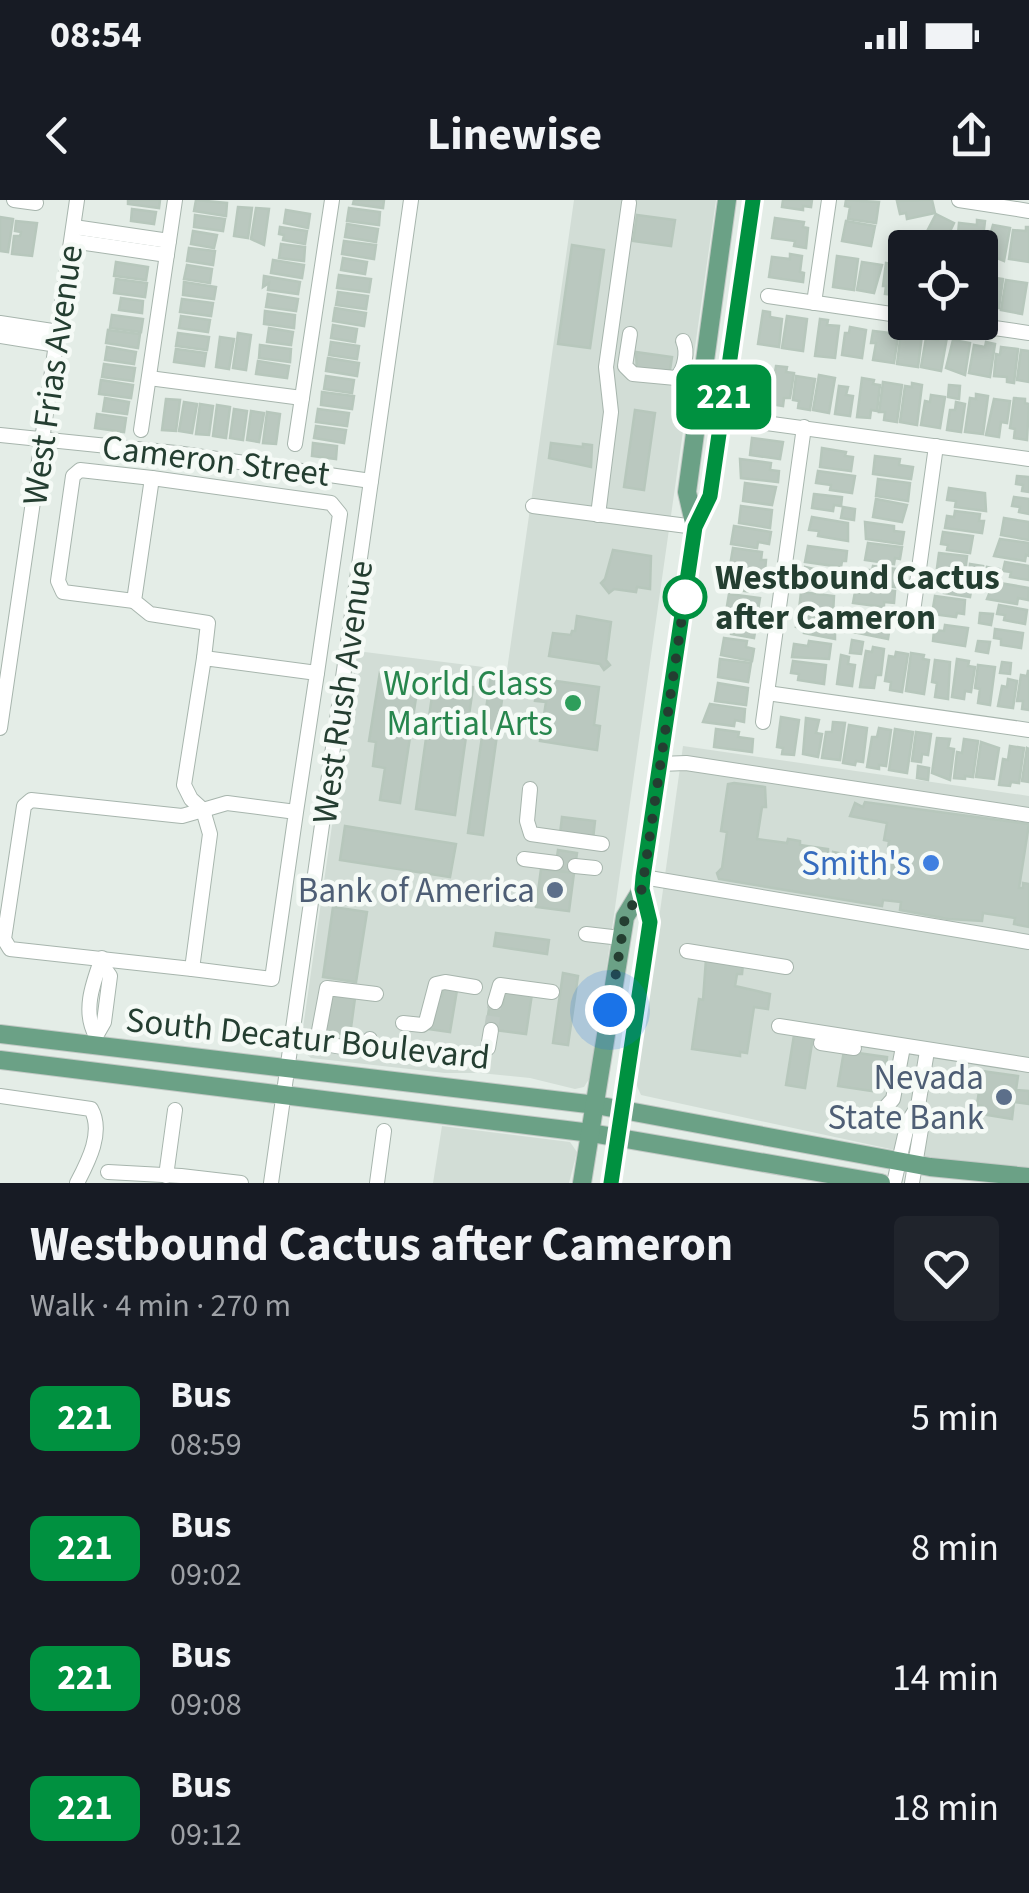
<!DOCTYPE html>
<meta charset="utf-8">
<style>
:root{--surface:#171b24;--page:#20242c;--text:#f1f3f6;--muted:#9ea1a6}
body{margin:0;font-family:"Source Sans 3",sans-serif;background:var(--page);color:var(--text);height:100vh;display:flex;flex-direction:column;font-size:38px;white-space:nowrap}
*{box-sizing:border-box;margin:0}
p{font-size:32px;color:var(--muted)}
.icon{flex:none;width:55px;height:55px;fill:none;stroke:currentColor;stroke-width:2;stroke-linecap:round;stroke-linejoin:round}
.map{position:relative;height:983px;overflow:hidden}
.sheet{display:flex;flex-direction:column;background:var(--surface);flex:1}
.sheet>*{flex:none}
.badge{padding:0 20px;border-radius:15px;font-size:35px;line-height:65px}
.buttons{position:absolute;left:888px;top:30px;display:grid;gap:20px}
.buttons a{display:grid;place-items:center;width:110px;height:110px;border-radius:10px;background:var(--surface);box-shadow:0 5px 15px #0003;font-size:50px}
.you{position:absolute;width:50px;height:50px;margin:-25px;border:8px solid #fff;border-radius:50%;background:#1a73e8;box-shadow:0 0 0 15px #1a73e833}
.map>.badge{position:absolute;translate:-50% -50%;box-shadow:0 0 0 5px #fff}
.round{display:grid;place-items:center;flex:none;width:105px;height:105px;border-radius:10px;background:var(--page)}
.head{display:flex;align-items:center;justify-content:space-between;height:170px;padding:0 30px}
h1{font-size:48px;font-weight:700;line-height:75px}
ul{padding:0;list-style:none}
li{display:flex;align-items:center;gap:30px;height:130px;padding:0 30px}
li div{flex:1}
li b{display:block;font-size:38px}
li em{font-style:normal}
li .badge{min-width:110px;font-weight:700;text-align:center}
.status{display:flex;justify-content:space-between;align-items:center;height:70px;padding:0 50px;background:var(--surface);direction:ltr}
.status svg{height:28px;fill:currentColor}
header{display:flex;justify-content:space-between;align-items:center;height:130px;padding:0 30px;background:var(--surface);font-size:45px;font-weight:700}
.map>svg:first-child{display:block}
.built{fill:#d2ddd6}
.building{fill:#bac8bf;stroke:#b7c7bc;stroke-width:2.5}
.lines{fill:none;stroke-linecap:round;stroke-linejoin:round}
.minor-tunnel{stroke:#becac3;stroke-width:14;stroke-dasharray:14 7;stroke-linecap:butt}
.minor-casing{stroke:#a7b5ad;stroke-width:16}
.major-casing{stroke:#c2c9c5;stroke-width:20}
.minor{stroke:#fff;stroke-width:14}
.major{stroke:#6ba186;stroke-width:18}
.line-casing{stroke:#fff;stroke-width:22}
.line{stroke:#009140;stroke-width:15}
.walk{stroke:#243e31;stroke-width:10;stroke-dasharray:0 18}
.stop-dot{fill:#fff;stroke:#009140;stroke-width:5}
.leisure-dot{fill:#2e9e5b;stroke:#f5faf6;stroke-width:4}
.shop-dot{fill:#3f7fe0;stroke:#f5faf6;stroke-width:4}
.service-dot{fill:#5c6f8a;stroke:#f5faf6;stroke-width:4}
.labels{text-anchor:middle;stroke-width:9;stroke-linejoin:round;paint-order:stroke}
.street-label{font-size:35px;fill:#243e31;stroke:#f5faf6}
.stop-label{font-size:35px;font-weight:bold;fill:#243e31;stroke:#f5faf6;text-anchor:start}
.leisure-label{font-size:35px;fill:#27864d;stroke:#f5faf6;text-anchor:end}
.shop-label{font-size:35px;fill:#366cbe;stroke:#f5faf6;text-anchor:end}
.service-label{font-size:35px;fill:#4e5e75;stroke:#f5faf6;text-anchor:end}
</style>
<div class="status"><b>08:54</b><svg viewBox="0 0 49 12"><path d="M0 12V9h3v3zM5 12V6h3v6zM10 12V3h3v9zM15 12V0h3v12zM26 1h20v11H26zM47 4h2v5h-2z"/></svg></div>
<header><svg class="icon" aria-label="back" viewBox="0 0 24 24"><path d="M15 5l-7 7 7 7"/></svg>Linewise<svg class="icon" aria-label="share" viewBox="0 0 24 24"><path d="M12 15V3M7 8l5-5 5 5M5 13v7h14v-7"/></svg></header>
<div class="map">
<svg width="1029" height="983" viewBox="0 0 1029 983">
<rect width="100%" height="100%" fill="#e4ede7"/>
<g class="built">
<polygon points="574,0 716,0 591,876 584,887 575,889 530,878 480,873 445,873 311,858 302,850 301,842 357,451 507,470"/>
<polygon points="683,546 1029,596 1029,968 932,958 641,895 636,884"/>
<polygon points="442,926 570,942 577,952 569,983 433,983"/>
</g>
<g class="building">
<polygon points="128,0 160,0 159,8 128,4"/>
<polygon points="196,0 227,3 226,16 194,11"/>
<polygon points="354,0 384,0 383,8 353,4"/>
<polygon points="783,0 812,0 811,7 803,6 803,10 782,7"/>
<polygon points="846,0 879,2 876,23 848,19 850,7 845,6"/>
<polygon points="932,0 935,13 907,19 906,13 900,14 897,1"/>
<polygon points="238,7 252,8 248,38 234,36"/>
<polygon points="256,8 269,9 264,45 251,39"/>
<polygon points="349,8 380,12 379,25 347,21"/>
<polygon points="132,9 156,12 154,24 131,21"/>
<polygon points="286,10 310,14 308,28 284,23"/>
<polygon points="936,14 954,23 942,48 922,41"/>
<polygon points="195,15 225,19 223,31 194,27"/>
<polygon points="637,15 675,20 671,46 633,41"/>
<polygon points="0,17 13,19 8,52 0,51"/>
<polygon points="775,18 804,22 803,27 808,28 806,48 794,46 795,41 772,38"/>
<polygon points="977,20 985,21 981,55 980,48 961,48 963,35 958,34 959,23 977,25"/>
<polygon points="16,21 37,23 32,56 12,54 14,36 20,36 21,32 15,31"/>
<polygon points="846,21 875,26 871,46 842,41"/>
<polygon points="347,24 378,29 376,42 345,37"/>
<polygon points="993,25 1010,28 1004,61 985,53"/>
<polygon points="280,27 307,31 305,44 283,40 284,35 279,34"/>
<polygon points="1026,27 1029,27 1029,62 1009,59 1013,30 1026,31"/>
<polygon points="193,31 217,35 214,48 191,44"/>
<polygon points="344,41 376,45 374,59 342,54"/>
<polygon points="281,44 305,47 304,61 279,58"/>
<polygon points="572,45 604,50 590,148 558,144"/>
<polygon points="189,48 215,51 213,65 187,61"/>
<polygon points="790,54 802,56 800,72 804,73 803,82 769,77 772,57 790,59"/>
<polygon points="837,56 858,59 854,90 833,87"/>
<polygon points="343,58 367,62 365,74 341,70"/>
<polygon points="273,60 304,65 302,78 271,73"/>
<polygon points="116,62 148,67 146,80 114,76"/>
<polygon points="862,62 882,65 874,93 857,90"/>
<polygon points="886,63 905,66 902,96 885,94 886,86 883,86"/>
<polygon points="187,65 212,69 210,83 184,79"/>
<polygon points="339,75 371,79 369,92 337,88"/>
<polygon points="264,76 300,82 298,94 268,90 269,83 263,87"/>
<polygon points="982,76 1003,79 999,108 986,106 985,111 980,110"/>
<polygon points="116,79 147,83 145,97 114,93"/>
<polygon points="1006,80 1027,83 1022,114 1001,110"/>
<polygon points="184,82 216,87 214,99 183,95"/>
<polygon points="338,92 368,96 366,109 336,105"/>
<polygon points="268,94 298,99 296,111 266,107"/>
<polygon points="121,98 143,101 142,113 119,110"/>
<polygon points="182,99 213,103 211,116 180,112"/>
<polygon points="335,108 366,113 364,126 333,121"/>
<polygon points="265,111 295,115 294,128 264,124"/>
<polygon points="763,111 770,112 770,117 782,119 779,147 758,144"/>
<polygon points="112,115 143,119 141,132 110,128"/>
<polygon points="181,116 210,120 208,132 179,128"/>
<polygon points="787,116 807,119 803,151 782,148"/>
<polygon points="820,119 828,120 827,125 839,126 835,158 815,156"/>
<polygon points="333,125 357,129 355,142 331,138"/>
<polygon points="850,127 866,130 862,158 842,155 845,133 849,133"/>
<polygon points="269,128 293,132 291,145 267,142"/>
<polygon points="891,129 899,130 894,163 873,160 876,143 871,143 873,131 890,133"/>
<polygon points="108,130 140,134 138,148 106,143"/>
<polygon points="901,132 922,135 918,167 897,164"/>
<polygon points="178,133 209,137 207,150 176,146"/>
<polygon points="238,133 251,135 246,170 233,168"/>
<polygon points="939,136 947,137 941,171 921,167 926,138 938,140"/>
<polygon points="220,137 234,139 229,169 216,167"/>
<polygon points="953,140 970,143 965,175 946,168"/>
<polygon points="331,142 359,146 357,159 329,155"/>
<polygon points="986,142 995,144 990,177 969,173 974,145 985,147"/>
<polygon points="260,145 291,149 290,162 259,158"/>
<polygon points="107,147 136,152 134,164 105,160"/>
<polygon points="1001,147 1018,149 1014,183 1007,182 1007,177 994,176 996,154 1000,155"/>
<polygon points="176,149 206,153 204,166 174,162"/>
<polygon points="1021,150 1029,151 1029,182 1017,180"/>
<polygon points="636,152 672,157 669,176 637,172"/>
<polygon points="328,158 359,163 357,176 326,171"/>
<polygon points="258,161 289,166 287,178 256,174"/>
<polygon points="104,164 135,168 133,181 102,177"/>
<polygon points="751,166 770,169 765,203 751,202 753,189 748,188"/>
<polygon points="776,166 787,167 786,172 794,173 790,198 784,198 783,206 770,204"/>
<polygon points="819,175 835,178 829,213 813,210"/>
<polygon points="326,176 354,180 352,193 324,189"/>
<polygon points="796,176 815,179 810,210 798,208 799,201 793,200"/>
<polygon points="862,178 874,180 873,184 880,185 877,211 871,210 870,218 857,217"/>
<polygon points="101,180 133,185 131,198 99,194"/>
<polygon points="883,182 902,185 897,222 884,220 885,212 879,212"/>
<polygon points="912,183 922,185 917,225 900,222 905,186 912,187"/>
<polygon points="949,185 960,186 959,199 948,197"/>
<polygon points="839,186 848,187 846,195 853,196 850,216 835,214"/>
<polygon points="322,192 354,196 352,209 321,205"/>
<polygon points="976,194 988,196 983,234 965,232 970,198 976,199"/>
<polygon points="931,195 945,197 940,228 921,225 925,201 930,202"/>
<polygon points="105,198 129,202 127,214 103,211"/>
<polygon points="1014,198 1025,199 1025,203 1029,204 1027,240 1014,238 1015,229 1010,228"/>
<polygon points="166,199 180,200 176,231 162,230"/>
<polygon points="994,199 1010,201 1007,223 1001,222 999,237 986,235"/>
<polygon points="184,202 197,204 192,233 179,231"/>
<polygon points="956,202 965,204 961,232 947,230 950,210 955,210"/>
<polygon points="200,204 213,206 209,235 196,234"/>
<polygon points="217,205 230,207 226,238 213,236"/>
<polygon points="234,209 247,211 243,240 230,238"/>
<polygon points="318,209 349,213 347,226 316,222"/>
<polygon points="635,210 655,213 644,290 624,287"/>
<polygon points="251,211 264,213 259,242 247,240"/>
<polygon points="267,212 280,214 276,244 263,243"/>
<polygon points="97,214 126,218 124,232 95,228"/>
<polygon points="316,226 346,230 344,243 314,238"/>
<polygon points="752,238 783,242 780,259 750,255"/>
<polygon points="313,243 337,246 336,259 312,256"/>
<polygon points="551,243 583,247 583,244 592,245 591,267 549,258"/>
<polygon points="822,248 846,252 845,256 853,257 851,271 820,267"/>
<polygon points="875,256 900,259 899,265 913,267 911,279 873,274"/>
<polygon points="740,259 771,263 770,270 779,271 778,282 741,278"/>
<polygon points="818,271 855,276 852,293 830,290 831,285 816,283"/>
<polygon points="1017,276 1029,277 1029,292 1022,291 1023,285 1016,284"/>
<polygon points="878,279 910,283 908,301 876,296"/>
<polygon points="745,283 776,287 772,305 743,301"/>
<polygon points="949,288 985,293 986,311 955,307 956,301 947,300"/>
<polygon points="814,294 842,297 841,306 834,305 833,311 812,308"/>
<polygon points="1014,297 1029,299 1029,314 1019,312 1020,307 1012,306"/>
<polygon points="876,299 907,305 902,322 873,317"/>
<polygon points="741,306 772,310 770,328 739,323"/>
<polygon points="843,307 855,309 854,320 841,318"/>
<polygon points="955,311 980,314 979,321 984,321 982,333 945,328 947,316 954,317"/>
<polygon points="812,317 848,323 848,341 818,336 819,331 809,330"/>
<polygon points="1004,318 1029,322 1029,340 1001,335"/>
<polygon points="865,322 894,326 894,331 904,332 902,344 866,339"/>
<polygon points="734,326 771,332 769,344 758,342 757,348 731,344"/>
<polygon points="943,332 973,336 970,353 947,350 948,345 941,344"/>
<polygon points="1000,339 1029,343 1029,356 1026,355 1025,361 994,356"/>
<polygon points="868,343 902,347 900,359 895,358 894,364 865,360"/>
<polygon points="808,346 847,351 846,361 842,361 841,367 805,362"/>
<polygon points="733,348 762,352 761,360 766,360 765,371 730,366"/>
<polygon points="613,350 651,356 650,389 637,387 636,392 614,389 609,393 601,383 605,379"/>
<polygon points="939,353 967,356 966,365 959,364 958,370 937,368"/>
<polygon points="1005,362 1029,366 1029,380 1010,377 1011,372 1003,371"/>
<polygon points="970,364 983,366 981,377 969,375"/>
<polygon points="873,366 897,369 895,387 864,383 865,370 872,370"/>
<polygon points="805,367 841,375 839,390 817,387 818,382 803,380"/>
<polygon points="987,367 999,369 997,379 985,377"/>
<polygon points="728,369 765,374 763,387 754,385 753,392 722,388"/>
<polygon points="937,374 973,380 970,397 944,393 945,388 935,386"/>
<polygon points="994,382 1029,388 1028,400 1018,398 1017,404 987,399"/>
<polygon points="860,386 895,391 894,403 884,402 884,407 853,403 855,392 859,393"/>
<polygon points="801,392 834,396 833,414 799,410"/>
<polygon points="729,394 760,398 757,416 726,412"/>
<polygon points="935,396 965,400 964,414 957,413 956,417 932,414"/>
<polygon points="999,405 1027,410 1025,424 1004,420 1005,415 997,414"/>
<polygon points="980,413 993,414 991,425 979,423"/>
<polygon points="798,414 835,420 835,439 804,433 805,428 796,427"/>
<polygon points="727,415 757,421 754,438 731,434 731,430 724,429"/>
<polygon points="856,415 882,420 881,425 890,426 888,439 853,432"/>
<polygon points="577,416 611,422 606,460 610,465 604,470 600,464 549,456 553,433 571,435 572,431 575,431"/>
<polygon points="945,425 968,428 965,446 933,441 934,430 944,431"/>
<polygon points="995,429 1023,433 1021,448 1001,445 1001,439 994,438"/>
<polygon points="724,438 747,441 746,447 754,449 752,461 721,455"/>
<polygon points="852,440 863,442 861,454 850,453"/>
<polygon points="809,441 831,444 829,459 792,457 794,444 808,446"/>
<polygon points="978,441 990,442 988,453 976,451"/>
<polygon points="873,447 884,449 881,475 876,475 874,488 860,487 866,451 872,452"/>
<polygon points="896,452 908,454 902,492 890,490 891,482 885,481 889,456 895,457"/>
<polygon points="911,453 924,455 923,459 929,460 924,494 906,491"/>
<polygon points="841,455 849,457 848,464 855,465 852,486 837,484"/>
<polygon points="720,459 751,463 748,482 718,477"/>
<polygon points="957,459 969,461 968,466 975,467 971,492 965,491 964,499 952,497"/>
<polygon points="935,460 950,462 948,499 935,497 937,483 932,482"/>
<polygon points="793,461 826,465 824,484 798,480 799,474 791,473"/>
<polygon points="1002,462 1011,463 1010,474 1000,473"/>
<polygon points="978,465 995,467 990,505 978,503 980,489 975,488"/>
<polygon points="1028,471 1029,471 1029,510 1022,509 1023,501 1017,501 1021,475 1027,476"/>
<polygon points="380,472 419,478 400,603 380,600 385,568 373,566 376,542 369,541"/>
<polygon points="491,475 505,478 483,635 468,633"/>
<polygon points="1008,479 1017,481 1013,508 998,506 1002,486 1007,487"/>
<polygon points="549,480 599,487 594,525 600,526 597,550 540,541 546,502 535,501 537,489 547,491"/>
<polygon points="434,482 473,487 455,615 416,609"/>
<polygon points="718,483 748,488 746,505 715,501"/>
<polygon points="710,504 745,509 744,522 735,520 734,526 703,522"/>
<polygon points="781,517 799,520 794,555 782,554 783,548 777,547"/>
<polygon points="806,518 819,520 816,533 822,534 818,557 803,554"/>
<polygon points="833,522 845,523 840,560 822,558 826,532 832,532"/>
<polygon points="849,525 867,528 863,562 856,561 855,565 843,563"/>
<polygon points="879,528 891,530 886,566 879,565 879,569 867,567 872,537 877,537"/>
<polygon points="716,529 739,532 738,537 753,539 752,552 714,547"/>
<polygon points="895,529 913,532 907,573 889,570"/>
<polygon points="916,532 931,534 928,555 922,554 921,562 912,561"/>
<polygon points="937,538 950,539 948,548 954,549 950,580 932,573"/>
<polygon points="964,539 978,541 973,577 965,576 965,579 954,578 957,552 962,553"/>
<polygon points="981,542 999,548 994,579 976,577"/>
<polygon points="1010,546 1024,548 1019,583 1011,582 1010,586 999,585 1003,559 1008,560"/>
<polygon points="1027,548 1029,549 1029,582 1022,581"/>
<polygon points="918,566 929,568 928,580 917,578"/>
<polygon points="734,583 765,587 766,607 762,607 757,639 787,643 788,639 800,641 800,645 828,649 828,656 832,657 833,652 844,654 843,658 886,664 889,641 884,640 887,623 850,616 855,603 863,607 865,602 1029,624 1019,688 1023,688 1023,683 1029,684 1029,727 1014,724 1015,718 983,713 982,721 948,719 900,710 901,702 883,700 882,706 719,679 717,673 722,668 727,632 721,631 728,584"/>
<polygon points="562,617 595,621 593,639 560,634"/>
<polygon points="345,626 456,644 450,677 340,660"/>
<polygon points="558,650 577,653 574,673 555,671"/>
<polygon points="541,669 574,673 569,711 536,707"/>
<polygon points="333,707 367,712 356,782 323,777"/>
<polygon points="496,733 549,740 547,754 494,746"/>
<polygon points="706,759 743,764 742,774 737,774 735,786 770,794 768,809 754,807 747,853 740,852 740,856 692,849 699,799 703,800"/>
<polygon points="563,773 578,776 568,845 553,843"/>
<polygon points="443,788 457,790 450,832 428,829 434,795 442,796"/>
<polygon points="505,789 532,794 526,834 486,829 490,802 503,804"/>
<polygon points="327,794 355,798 350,835 336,833 336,840 320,838"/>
<polygon points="794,835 813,837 805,888 786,885"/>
<polygon points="844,851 887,857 886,867 891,868 889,886 873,883 872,891 838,886"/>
<polygon points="982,871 1018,876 1016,890 1029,891 1029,904 1014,902 1012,919 981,914 982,906 977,905"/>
</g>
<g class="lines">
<polyline class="minor-tunnel" points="491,830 495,802"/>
<g class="minor-casing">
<g id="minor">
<polyline points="14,0 36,3"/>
<polyline points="959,0 1029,11"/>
<polyline points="74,27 169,41"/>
<polyline points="72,41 167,55"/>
<polyline points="768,96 905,116"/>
<polyline points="814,103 829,0"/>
<polyline points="953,122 1029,133"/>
<polyline points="0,123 59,132"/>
<path d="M630,134L625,166L633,174L676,178C685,170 688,151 683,141"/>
<polyline points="0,136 57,145"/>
<polyline points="149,178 302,198"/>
<polyline points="751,221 1029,259"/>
<polyline points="141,230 175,0"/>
<polyline points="0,235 176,253 371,281"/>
<polyline points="295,244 332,0"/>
<polyline points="533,306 695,327"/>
<polyline points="598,315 611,212 606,167 629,3"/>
<polyline points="134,401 63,392 58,381 73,276 80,270 152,278"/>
<polyline points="912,419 936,246"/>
<polyline points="204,458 208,423 150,414 134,401 152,278 331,303 340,314 317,473"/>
<polyline points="767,493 1029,530"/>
<polyline points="763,522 804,227"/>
<polyline points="0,528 77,0"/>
<polyline points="660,564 686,563 1029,615"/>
<polyline points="530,589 527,621 531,634 602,644"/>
<polygon points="31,600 182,616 203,610 210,634 192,769 10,749 4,739 24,606"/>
<polyline points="524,659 556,663"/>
<polyline points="575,666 595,668"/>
<polyline points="643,677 1029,742"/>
<polyline points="586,734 621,738"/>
<polyline points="687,751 786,767"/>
<polyline points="192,769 272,779 296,612 227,603 203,610 191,599 184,585 204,458 317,473 296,612"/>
<polyline points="495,802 500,785 552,792"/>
<polyline points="403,823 422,825 426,822 436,784 445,782 475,787"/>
<polyline points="779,826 1029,865"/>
<path d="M96,836C82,811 93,783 102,758"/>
<path d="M370,839C358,853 340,846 324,844L318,836L327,788L376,794"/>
<polyline points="821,843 854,848"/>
<polyline points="94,847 96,836 104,822 110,776 101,763"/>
<polyline points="488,848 491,830"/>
<path d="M0,896L91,909C104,932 88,962 77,983"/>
<polyline points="883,910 893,899 903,847"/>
<polyline points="108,972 181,976 241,983"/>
<polyline points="166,976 175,910"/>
<polyline points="271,983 411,0"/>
<polyline points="377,983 384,931"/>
<polyline points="894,983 908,922 918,906"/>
<polyline points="912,983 922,923 918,906 927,851"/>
</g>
</g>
<g class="major-casing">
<g id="major">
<polyline points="695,327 687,292 727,0"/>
<polyline points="0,834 596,905 930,967 1029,977"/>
<polyline points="0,860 591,933 881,983"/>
<polyline points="582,983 625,717 642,689 695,327 710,295 753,0"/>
<polyline points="611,983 650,722 642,689"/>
</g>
</g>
<use href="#minor" class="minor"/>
<use href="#major" class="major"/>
</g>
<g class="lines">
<g class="line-casing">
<polyline id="line" points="611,983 650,722 642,689 643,677 695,327 710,296 753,0"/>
</g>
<use href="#line" class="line"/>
<polyline class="walk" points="610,810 625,717 642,689 686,390 685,397"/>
</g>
<circle class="stop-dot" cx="685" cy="397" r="20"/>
<circle class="leisure-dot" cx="573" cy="503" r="10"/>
<circle class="shop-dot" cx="931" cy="663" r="10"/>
<g class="service-dot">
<circle cx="555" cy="690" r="10"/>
<circle cx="1004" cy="897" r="10"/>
</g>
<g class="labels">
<g class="street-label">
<text transform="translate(52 175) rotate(-82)" y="12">West Frias Avenue</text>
<text transform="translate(216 260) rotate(7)" y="12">Cameron Street</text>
<text transform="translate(342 492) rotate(-82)" y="12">West Rush Avenue</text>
<text transform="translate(308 838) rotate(6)" y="12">South Decatur Boulevard</text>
</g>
<g class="stop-label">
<text x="715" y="389">Westbound Cactus<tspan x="715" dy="40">after Cameron</tspan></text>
</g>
<g class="leisure-label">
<text x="553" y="495">World Class<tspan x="553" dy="40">Martial Arts</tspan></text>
</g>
<g class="shop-label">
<text x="911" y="675">Smith's</text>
</g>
<g class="service-label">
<text x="535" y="702">Bank of America</text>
<text x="984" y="889">Nevada<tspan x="984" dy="40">State Bank</tspan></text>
</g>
</g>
</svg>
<div class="buttons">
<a><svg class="icon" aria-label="locate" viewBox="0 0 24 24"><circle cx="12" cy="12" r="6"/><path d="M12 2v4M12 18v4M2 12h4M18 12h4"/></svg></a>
</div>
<div class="you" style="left:610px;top:810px"></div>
<b class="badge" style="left:724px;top:197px;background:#009140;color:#fff">221</b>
</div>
<section class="sheet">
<div class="head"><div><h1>Westbound Cactus after Cameron</h1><p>Walk · 4 min · 270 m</p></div><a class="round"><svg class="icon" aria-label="heart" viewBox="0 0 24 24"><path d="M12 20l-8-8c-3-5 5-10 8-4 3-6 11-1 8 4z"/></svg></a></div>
<ul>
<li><span class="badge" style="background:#009140;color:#fff">221</span><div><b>Bus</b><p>08:59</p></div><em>5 min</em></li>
<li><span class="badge" style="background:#009140;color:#fff">221</span><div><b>Bus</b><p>09:02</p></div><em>8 min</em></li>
<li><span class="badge" style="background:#009140;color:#fff">221</span><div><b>Bus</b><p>09:08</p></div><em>14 min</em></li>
<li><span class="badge" style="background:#009140;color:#fff">221</span><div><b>Bus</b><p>09:12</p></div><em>18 min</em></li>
</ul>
</section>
